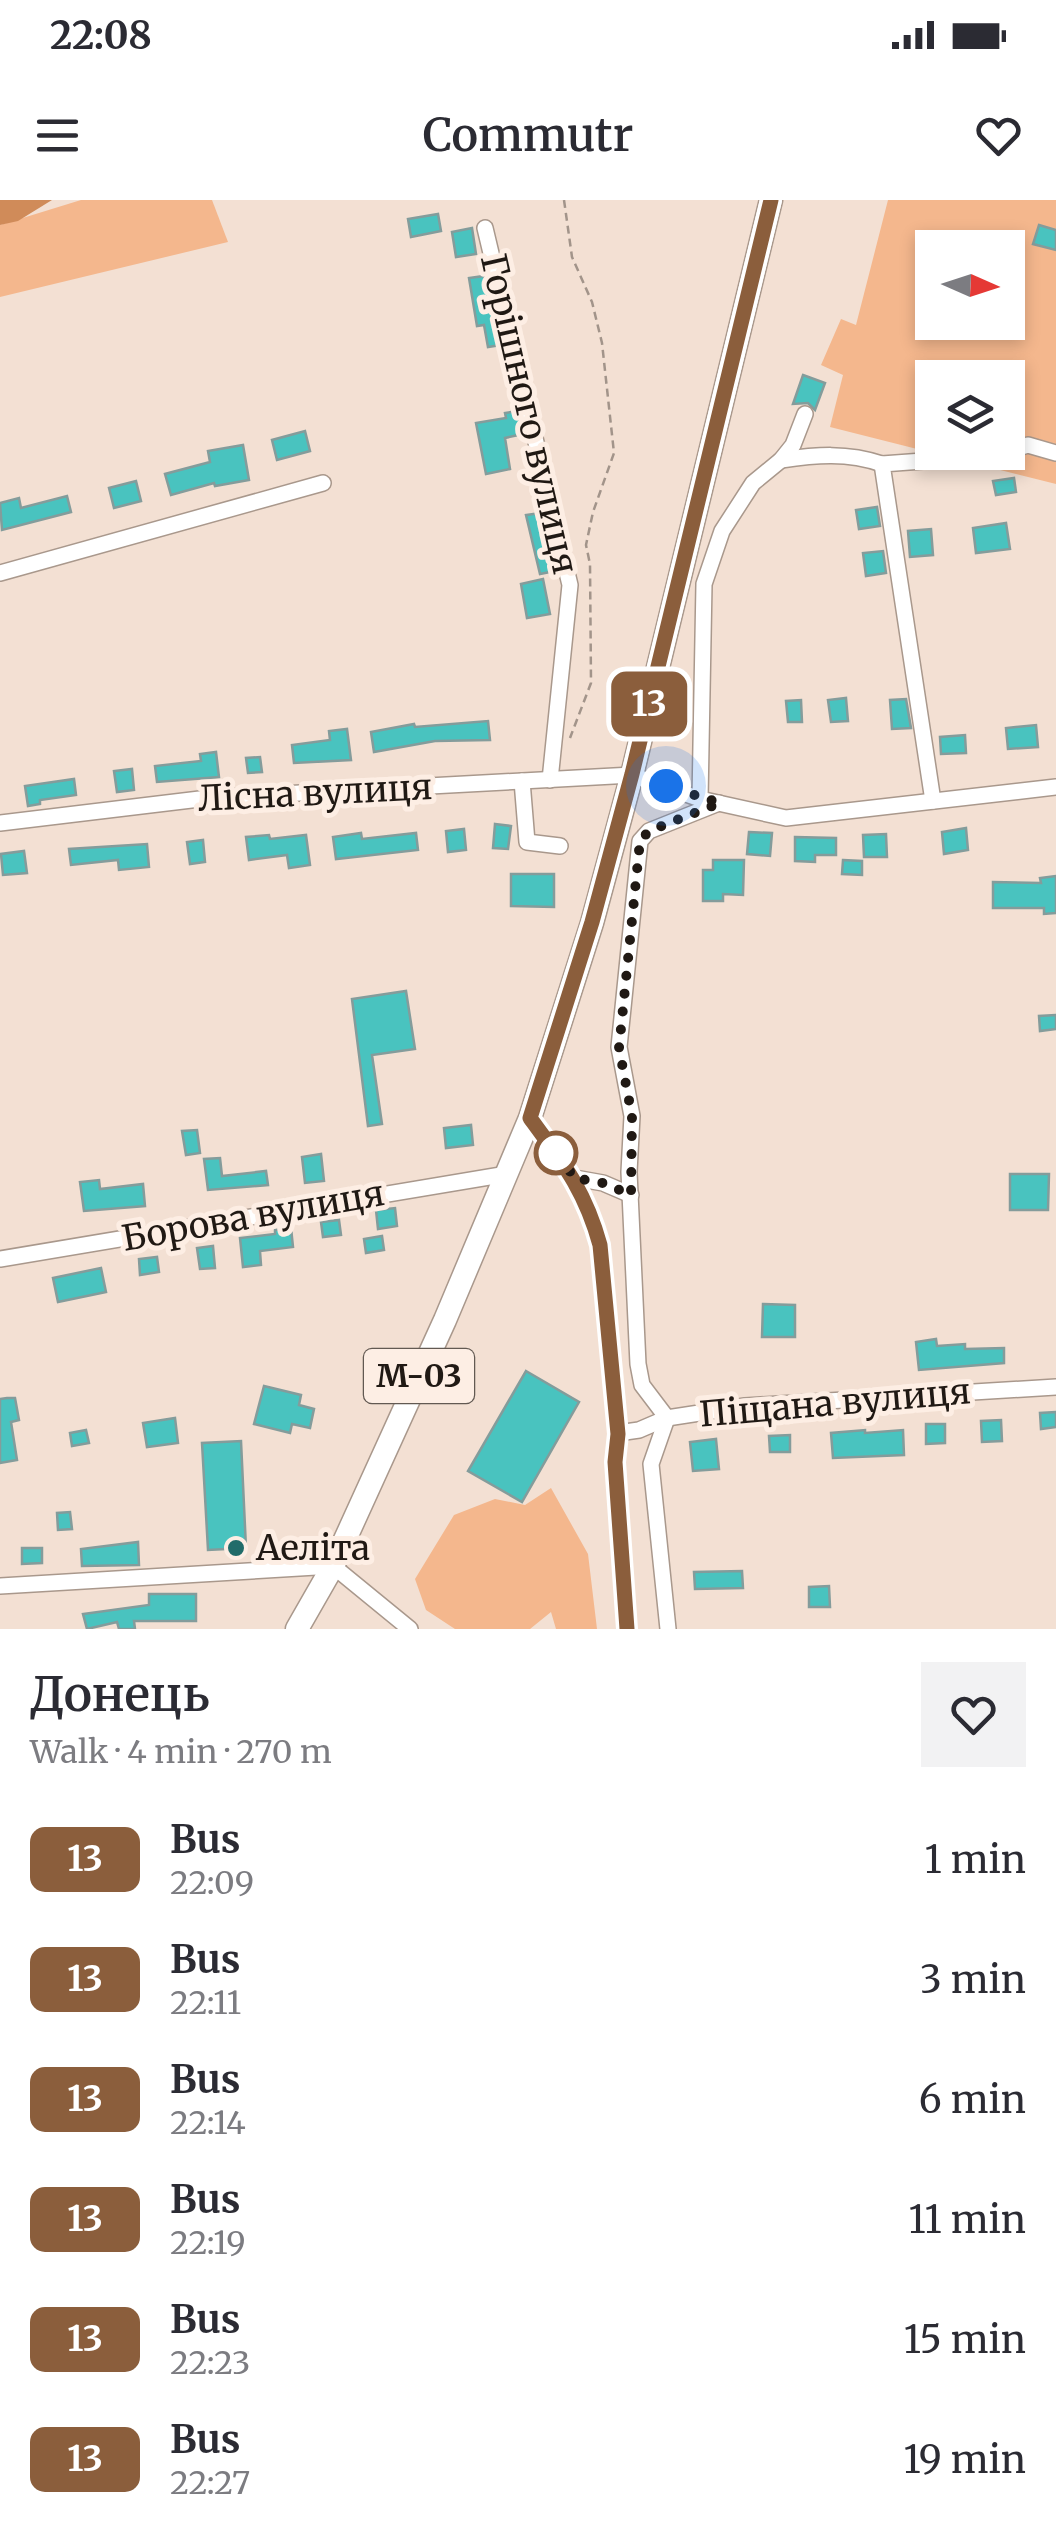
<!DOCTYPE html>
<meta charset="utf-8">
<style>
:root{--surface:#fff;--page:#f2f2f3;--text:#2b2b33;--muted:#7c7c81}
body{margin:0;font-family:Merriweather,serif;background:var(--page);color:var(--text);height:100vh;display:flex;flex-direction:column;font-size:38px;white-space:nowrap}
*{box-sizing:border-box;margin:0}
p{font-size:32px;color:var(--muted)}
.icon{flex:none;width:55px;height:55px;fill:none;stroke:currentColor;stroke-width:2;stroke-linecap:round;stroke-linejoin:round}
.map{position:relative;height:1429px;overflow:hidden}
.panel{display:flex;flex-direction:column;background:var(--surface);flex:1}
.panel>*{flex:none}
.badge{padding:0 20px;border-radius:15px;font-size:35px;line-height:65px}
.needle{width:65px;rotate:93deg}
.buttons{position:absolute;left:915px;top:30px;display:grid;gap:20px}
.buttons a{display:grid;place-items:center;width:110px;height:110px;border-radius:0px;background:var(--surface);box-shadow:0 5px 15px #0003;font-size:50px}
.you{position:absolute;width:50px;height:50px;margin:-25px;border:8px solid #fff;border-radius:50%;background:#1a73e8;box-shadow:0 0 0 15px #1a73e833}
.map>.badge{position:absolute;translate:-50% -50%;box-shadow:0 0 0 5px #fff}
.round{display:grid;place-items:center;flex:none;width:105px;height:105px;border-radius:0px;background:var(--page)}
.headline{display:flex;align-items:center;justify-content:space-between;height:170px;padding:0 30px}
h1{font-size:48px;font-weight:600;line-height:75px}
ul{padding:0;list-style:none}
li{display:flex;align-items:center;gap:30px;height:120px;padding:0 30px}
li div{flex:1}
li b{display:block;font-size:38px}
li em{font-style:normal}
li .badge{min-width:110px;font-weight:700;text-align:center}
.status{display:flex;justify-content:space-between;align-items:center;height:70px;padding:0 50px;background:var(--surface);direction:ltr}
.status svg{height:28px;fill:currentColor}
header{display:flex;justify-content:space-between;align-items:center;height:130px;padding:0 30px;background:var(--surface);font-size:45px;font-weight:600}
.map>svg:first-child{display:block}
.green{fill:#f4b78d;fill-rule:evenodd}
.water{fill:#d08b59}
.building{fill:#49c3bf;stroke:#849c9b;stroke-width:2.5}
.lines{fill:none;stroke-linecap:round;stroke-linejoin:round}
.minor-casing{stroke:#a9988c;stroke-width:18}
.highway-casing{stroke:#a9988c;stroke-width:25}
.path{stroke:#a2948a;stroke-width:2.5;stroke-dasharray:8 5;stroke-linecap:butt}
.minor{stroke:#fff;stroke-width:15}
.highway{stroke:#fff;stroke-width:22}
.line-casing{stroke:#fff;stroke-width:22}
.line{stroke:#8b5e3c;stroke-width:15}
.walk{stroke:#201914;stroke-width:10;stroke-dasharray:0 18}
.stop-dot{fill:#fff;stroke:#8b5e3c;stroke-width:5}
.poi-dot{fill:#216c6a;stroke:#fdeee4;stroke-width:4}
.labels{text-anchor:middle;stroke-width:10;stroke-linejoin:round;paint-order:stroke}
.shield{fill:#fdeee4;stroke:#625952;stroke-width:2.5}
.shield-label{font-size:32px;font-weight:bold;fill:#201914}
.street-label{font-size:35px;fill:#201914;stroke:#fdeee4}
.poi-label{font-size:35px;fill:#201914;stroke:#fdeee4;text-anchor:start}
</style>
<div class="status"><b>22:08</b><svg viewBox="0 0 49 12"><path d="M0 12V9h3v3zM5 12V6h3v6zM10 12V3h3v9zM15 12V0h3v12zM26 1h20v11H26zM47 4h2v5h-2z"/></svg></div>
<header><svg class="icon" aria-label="menu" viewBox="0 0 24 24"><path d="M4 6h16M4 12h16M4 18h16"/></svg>Commutr<svg class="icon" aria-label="heart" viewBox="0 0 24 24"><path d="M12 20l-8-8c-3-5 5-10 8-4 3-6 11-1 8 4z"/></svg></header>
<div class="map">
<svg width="1056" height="1429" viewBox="0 0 1056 1429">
<rect width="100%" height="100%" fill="#f3e0d3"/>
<g class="green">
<polygon points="81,0 212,0 228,42 0,97 0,25"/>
<path d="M888,0H1056V284L830,227L843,175L821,165L841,119L856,125ZM932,48H1008V122H932ZM932,178H1008V252H932Z"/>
<polygon points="551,1288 588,1354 597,1429 556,1429 551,1412 530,1429 455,1429 426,1410 415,1379 454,1315 495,1299 525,1305"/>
</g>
<polygon class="water" points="0,0 52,0 18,21 0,25"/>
<g class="building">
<polygon points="438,14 441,31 411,37 408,19"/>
<polygon points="1039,25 1056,30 1056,50 1033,44"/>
<polygon points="472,28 476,54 456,57 452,32"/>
<polygon points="484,76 501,145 488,147 484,125 477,126 469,78"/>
<polygon points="803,175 825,183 815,210 808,203 793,204"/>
<polygon points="517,211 523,234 505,238 510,269 486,274 476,223 506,218 505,213"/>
<polygon points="305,231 310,251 277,260 272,240"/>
<polygon points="243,245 249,280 215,286 214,283 171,295 165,274 210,262 208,251"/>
<polygon points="1014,278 1016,292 996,295 993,281"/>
<polygon points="136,281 141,301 114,308 109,288"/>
<polygon points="67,296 71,312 2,330 0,303 19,298 21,308"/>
<polygon points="877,307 880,326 859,329 856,310"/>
<polygon points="541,313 555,371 540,374 526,315"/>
<polygon points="1006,323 1010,349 976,353 973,328"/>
<polygon points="931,329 933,355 910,357 908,331"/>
<polygon points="883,351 886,373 866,376 863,353"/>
<polygon points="543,379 550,414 527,418 521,384"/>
<polygon points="846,498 848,521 831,522 828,500"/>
<polygon points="906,499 911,528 892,529 890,500"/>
<polygon points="801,500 802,522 788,522 786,501"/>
<polygon points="488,521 490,540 435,541 374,552 371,532 414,524 415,527"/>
<polygon points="1036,525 1038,547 1008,549 1006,528"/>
<polygon points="347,529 351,560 294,563 292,545 330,540 329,531"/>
<polygon points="965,535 966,553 941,554 940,537"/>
<polygon points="216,552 219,577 157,582 155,566 201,561 200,554"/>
<polygon points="260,557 262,572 248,573 246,558"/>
<polygon points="132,569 134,590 117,592 114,571"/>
<polygon points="74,579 76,595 40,600 40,604 28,606 25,586"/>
<polygon points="495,624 511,626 508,649 493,648"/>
<polygon points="966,628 968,650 944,654 942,632"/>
<polygon points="464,629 466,650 448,652 446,631"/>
<polygon points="749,632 772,633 770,656 747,654"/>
<polygon points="361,633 362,639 416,633 418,650 336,659 333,637"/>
<polygon points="886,634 887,657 864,657 863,635"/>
<polygon points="269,635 270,639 306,635 310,665 289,668 287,655 249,660 246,637"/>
<polygon points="795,637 836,638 836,655 815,655 815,662 795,661"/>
<polygon points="203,640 205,662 190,664 187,642"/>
<polygon points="147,644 149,667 119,670 118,660 71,665 69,649"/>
<polygon points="24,651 27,673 3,675 1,654"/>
<polygon points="713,660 744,660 743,695 723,694 723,701 703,701 703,670 713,670"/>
<polygon points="843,660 862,661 862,675 842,674"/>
<polygon points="511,674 554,674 554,707 511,706"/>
<polygon points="1056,676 1056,713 1044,714 1044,708 993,708 993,682 1041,683 1040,678"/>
<polygon points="406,791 415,849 372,855 382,924 368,926 352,799"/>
<polygon points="1056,815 1056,829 1040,831 1039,816"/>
<polygon points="471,925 473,945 446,948 444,928"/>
<polygon points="197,930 200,953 186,955 182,931"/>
<polygon points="321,954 324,981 305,983 302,957"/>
<polygon points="220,958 222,976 266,971 268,985 208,990 204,959"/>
<polygon points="1010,974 1049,974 1048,1010 1010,1010"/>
<polygon points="99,980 100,989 143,984 145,1006 84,1011 80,982"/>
<polygon points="395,1008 397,1026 378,1029 376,1010"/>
<polygon points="339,1020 341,1035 323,1037 321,1022"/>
<polygon points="291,1028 293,1047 260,1051 261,1065 243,1067 240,1038 275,1034 275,1030"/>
<polygon points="382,1036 384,1050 366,1053 364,1039"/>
<polygon points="213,1046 215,1068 200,1069 197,1048"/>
<polygon points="157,1057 159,1072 140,1075 139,1059"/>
<polygon points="101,1068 106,1092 58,1102 53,1078"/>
<polygon points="763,1104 795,1105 795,1137 762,1137"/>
<polygon points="936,1139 937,1146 965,1144 965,1149 1004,1148 1004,1163 919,1170 916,1142"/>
<polygon points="526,1171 579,1202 522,1302 468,1271"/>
<polygon points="264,1186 301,1195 299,1205 314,1209 310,1228 292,1224 290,1233 254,1224"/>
<polygon points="7,1198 15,1198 19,1220 11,1222 17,1260 0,1263 0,1199"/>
<polygon points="1056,1212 1056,1227 1041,1229 1040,1213"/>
<polygon points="175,1218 178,1243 147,1247 143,1223"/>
<polygon points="1001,1220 1002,1241 982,1242 981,1221"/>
<polygon points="926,1224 945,1224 945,1243 926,1244"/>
<polygon points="86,1230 89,1243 72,1246 70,1233"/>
<polygon points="865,1230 865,1233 903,1230 904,1255 833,1258 831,1233"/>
<polygon points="790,1235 790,1252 770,1252 769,1236"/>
<polygon points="716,1239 719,1269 693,1271 690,1242"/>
<polygon points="241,1241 246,1348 208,1350 202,1243"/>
<polygon points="70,1312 72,1329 58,1330 57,1313"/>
<polygon points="138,1342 139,1365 82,1366 81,1349"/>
<polygon points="22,1348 42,1348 42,1363 22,1364"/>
<polygon points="742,1371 743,1388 695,1389 694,1372"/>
<polygon points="829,1386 830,1407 809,1407 809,1387"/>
<polygon points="149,1394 196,1394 196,1421 134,1421 135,1429 119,1429 117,1422 87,1429 83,1414 149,1405"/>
</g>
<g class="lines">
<g class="minor-casing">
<g id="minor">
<polyline points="485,28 570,385 550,580"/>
<polyline points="1008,251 1028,245 1056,253"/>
<path d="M781,260C816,255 847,252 882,264"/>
<polyline points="0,373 323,283"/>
<polyline points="522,581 527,642 560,646"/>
<polyline points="700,599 704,384 722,331 753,283 781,260 793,245 805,214"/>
<polyline points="933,601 882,264 991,256 1003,252"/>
<polyline points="0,623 208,598 632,575 700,599 786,618 1056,587"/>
<path d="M530,918C563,963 585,990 600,1045L618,1233L615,1263L627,1429"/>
<polyline points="575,978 603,983 631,995"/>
<polyline points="0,1059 507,974"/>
<polyline points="618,1233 639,1230 667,1218 745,1206 1056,1187"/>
<polyline points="0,1386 333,1366 410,1429"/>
<polyline points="668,1429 651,1264 667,1218 642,1185 638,1164 629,972 632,916 619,847 640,641 649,631 719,603"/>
</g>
</g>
<g class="highway-casing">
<polyline id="highway" points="297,1429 333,1366 445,1120 530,918 592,723 632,575 771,0"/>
</g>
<polyline class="path" points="564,0 572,57 592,102 602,143 614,253 593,312 586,345 590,364 591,483 570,538"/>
<use href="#minor" class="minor"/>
<use href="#highway" class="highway"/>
</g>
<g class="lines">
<g class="line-casing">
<path id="line" d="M627,1429L615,1262L618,1234L600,1045C585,990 563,963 530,918L592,722L632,574L771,0"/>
</g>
<use href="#line" class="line"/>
<polyline class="walk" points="556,953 552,948 575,978 603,983 631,995 632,916 619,848 640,641 649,631 720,603 666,586"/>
</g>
<circle class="stop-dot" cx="556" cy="953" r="20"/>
<circle class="poi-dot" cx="236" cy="1348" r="10"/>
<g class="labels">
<rect class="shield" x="364" y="1149" width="110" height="54" rx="8"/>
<g class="shield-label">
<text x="419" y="1187">М-03</text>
</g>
<g class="street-label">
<text transform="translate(529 214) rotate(77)" y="12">Горішного вулиця</text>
<text transform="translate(315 593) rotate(-3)" y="12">Лісна вулиця</text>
<text transform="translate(253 1016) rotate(-10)" y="12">Борова вулиця</text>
<text transform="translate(835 1203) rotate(-5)" y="12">Піщана вулиця</text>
</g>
<g class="poi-label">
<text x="256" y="1360">Аеліта</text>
</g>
</g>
</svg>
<div class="buttons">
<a><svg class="needle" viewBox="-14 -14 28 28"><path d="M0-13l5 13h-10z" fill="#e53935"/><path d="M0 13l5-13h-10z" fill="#7c7c81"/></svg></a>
<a><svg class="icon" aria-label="layers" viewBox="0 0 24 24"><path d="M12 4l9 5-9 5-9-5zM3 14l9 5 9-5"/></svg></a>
</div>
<div class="you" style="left:666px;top:586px"></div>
<b class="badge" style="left:649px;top:504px;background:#8b5e3c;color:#fff">13</b>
</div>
<section class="panel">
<div class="headline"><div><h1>Донець</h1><p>Walk · 4 min · 270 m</p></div><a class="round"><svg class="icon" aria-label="heart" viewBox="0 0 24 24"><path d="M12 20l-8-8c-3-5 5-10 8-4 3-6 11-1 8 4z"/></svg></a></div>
<ul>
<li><span class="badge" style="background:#8b5e3c;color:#fff">13</span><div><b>Bus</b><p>22:09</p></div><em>1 min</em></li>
<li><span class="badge" style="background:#8b5e3c;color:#fff">13</span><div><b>Bus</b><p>22:11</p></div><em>3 min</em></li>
<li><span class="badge" style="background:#8b5e3c;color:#fff">13</span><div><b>Bus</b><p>22:14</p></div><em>6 min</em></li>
<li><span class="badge" style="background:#8b5e3c;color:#fff">13</span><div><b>Bus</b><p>22:19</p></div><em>11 min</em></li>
<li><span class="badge" style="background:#8b5e3c;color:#fff">13</span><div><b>Bus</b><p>22:23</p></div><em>15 min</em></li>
<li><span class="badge" style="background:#8b5e3c;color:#fff">13</span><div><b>Bus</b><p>22:27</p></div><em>19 min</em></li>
</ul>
</section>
